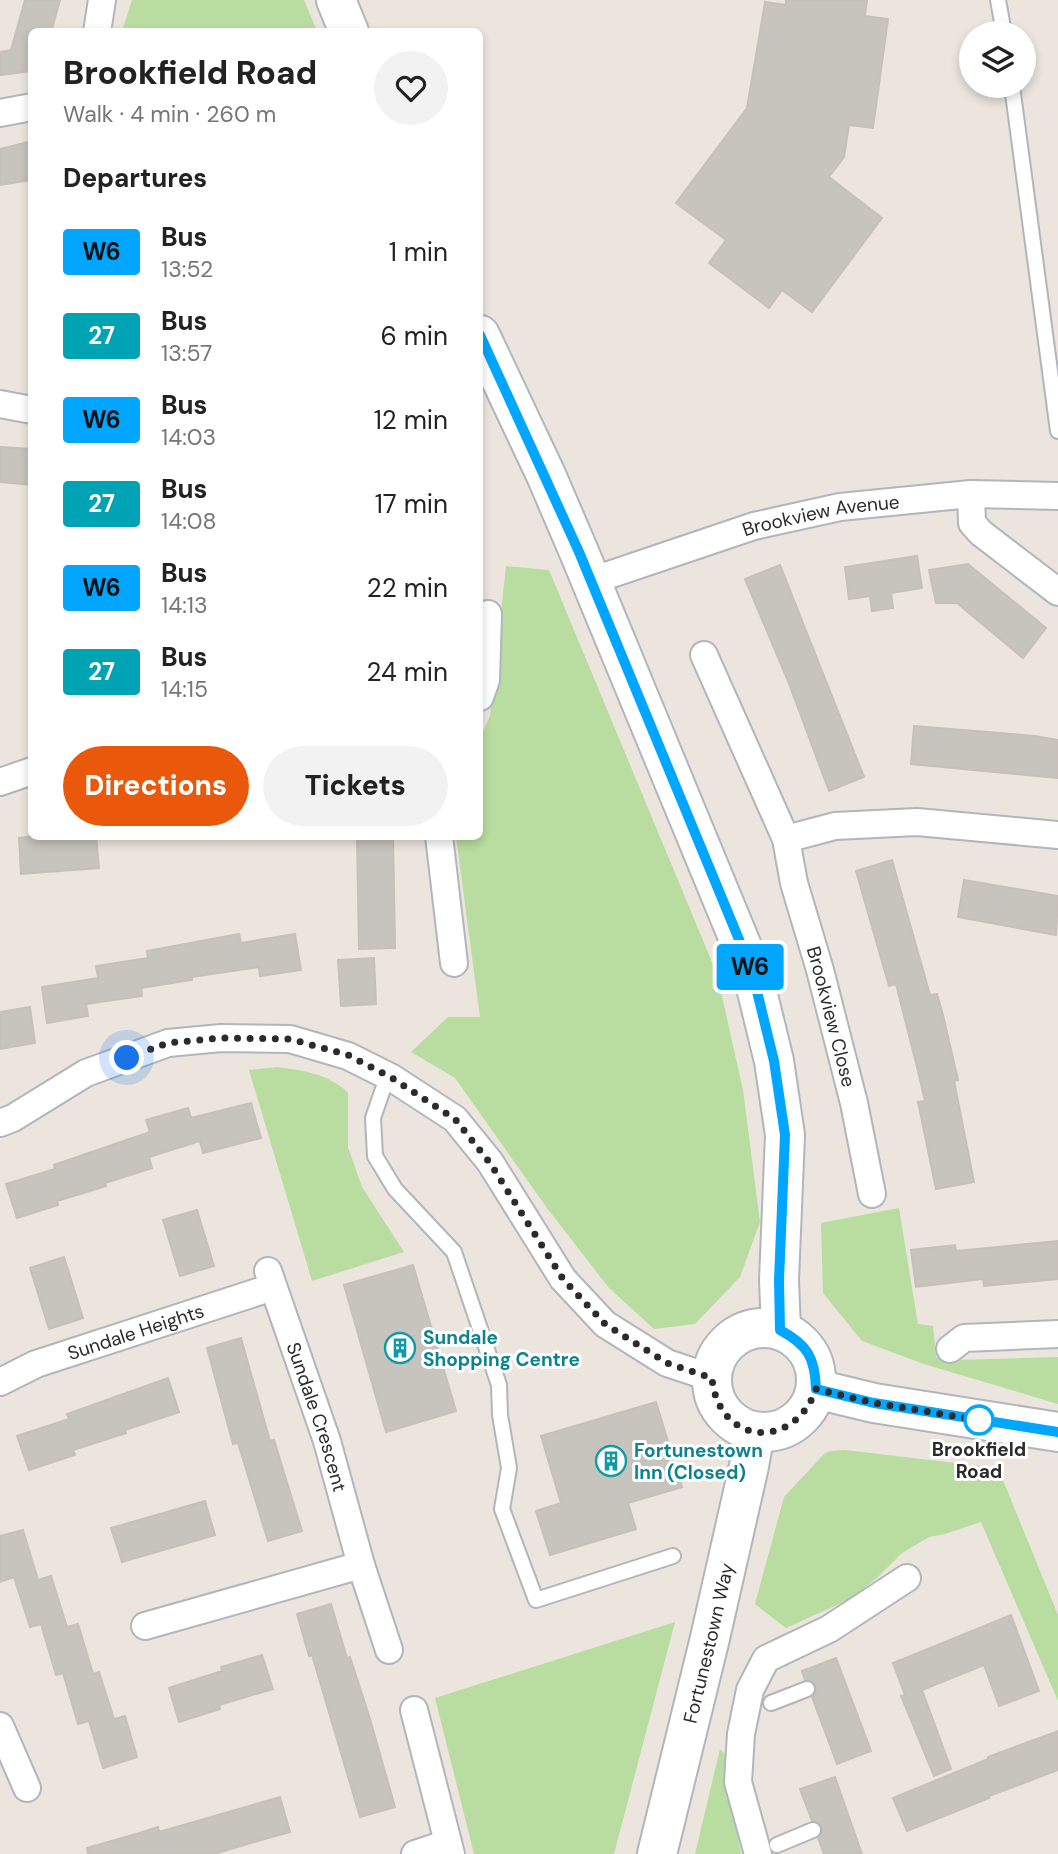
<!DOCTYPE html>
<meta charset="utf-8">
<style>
:root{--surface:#fff;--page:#f2f2f2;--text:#222;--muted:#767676;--accent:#ea580c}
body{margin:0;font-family:"DM Sans",sans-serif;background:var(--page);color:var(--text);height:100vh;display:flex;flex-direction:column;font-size:26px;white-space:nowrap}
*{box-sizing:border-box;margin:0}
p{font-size:23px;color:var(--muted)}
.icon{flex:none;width:38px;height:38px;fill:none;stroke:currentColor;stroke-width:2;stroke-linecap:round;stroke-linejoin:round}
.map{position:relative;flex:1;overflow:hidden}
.side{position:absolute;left:28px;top:28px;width:455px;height:812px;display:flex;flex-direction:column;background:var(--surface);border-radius:10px;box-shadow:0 4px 10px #0003}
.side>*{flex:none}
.badge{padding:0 14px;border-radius:5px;font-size:24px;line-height:46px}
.buttons{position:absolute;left:959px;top:21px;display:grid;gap:14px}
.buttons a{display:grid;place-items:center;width:77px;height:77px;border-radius:50%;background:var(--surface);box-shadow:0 4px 10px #0003;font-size:35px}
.you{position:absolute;width:35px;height:35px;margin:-18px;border:5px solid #fff;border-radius:50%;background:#1a73e8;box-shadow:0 0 0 10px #1a73e833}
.map>.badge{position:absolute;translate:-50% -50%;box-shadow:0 0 0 4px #fff}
h2{padding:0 35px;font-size:26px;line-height:63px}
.round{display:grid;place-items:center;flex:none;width:74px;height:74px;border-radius:37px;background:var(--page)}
.headline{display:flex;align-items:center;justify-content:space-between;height:119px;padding:0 35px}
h1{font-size:33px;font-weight:800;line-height:52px}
.button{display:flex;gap:14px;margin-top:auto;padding:14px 35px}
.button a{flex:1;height:80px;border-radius:42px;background:var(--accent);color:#fff;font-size:28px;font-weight:800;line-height:80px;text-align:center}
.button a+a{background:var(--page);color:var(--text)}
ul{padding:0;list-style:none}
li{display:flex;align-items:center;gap:21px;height:84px;padding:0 35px}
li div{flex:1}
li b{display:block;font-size:26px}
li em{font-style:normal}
li .badge{min-width:77px;font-weight:700;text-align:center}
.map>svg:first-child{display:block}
.green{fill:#b9dca1}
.building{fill:#c7c3bd;stroke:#c6c0b8;stroke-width:2}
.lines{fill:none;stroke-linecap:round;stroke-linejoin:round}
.lane-casing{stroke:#b2b5bd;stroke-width:18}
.street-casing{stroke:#b2b5bd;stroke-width:30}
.secondary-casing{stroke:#b2b5bd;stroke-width:42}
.lane{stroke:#fff;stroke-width:14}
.street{stroke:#fff;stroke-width:26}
.secondary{stroke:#fff;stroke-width:38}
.line-casing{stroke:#fff;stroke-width:16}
.line{stroke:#00a6ff;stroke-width:10}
.walk{stroke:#2b2b2b;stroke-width:7;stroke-dasharray:0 12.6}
.stop-dot{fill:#fff;stroke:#00a6ff;stroke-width:3.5}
.labels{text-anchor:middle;stroke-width:6;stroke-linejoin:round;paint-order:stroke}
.street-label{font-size:19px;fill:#2b2b2b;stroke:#fff}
.culture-label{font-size:19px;font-weight:bold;fill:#0d838f;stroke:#fff;text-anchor:start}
.stop-label{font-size:19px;font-weight:bold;fill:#2b2b2b;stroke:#fff}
</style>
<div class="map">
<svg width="1058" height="1854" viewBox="0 0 1058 1854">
<rect width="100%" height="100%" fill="#ebe5de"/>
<g class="green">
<polygon points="132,0 304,0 317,31 109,32 109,28 123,28"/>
<polygon points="506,566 549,570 717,974 743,1090 760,1222 740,1277 695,1324 654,1329 609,1288 547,1208 455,1078 411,1052 448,1017 480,1017 456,837 480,836 480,739 490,716"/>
<path d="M277,1067C306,1071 325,1073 348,1092V1147L362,1187L404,1252L312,1281L249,1070Z"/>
<polygon points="899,1208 918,1324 933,1326 936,1357 955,1360 1058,1357 1058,1404 924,1364 862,1341 823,1293 821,1223"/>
<polygon points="845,1450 998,1468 1058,1615 1058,1701 981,1522 945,1534 929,1537 902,1553 878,1577 850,1599 786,1628 755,1604 784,1497 824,1454 830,1451"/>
<polygon points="675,1622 614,1854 474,1854 435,1698"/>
<polygon points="720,1749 729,1758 726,1776 741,1854 695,1854"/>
</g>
<g class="building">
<polygon points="25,0 60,0 51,32 32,32 32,71 0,75 0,52 11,50"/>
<polygon points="786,0 867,0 865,16 888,19 873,128 849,125 844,157 829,177 882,218 812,312 782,290 769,308 709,263 726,240 676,203 747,108 765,2 786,5"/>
<polygon points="32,141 32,180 0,185 0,149"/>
<polygon points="0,447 32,449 32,485 0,482"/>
<polygon points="917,556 922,588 891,593 893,608 872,611 870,596 849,599 845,567"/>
<polygon points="968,564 1046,628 1023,658 957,603 936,603 929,570"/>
<polygon points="780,565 864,777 829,791 788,681 745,579"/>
<polygon points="914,726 1035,736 1058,740 1058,778 911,764"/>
<polygon points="35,836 96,836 99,868 21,874 19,838"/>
<polygon points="357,836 393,836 395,948 359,949"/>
<polygon points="892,860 930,995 937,994 943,1015 958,1080 954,1081 974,1182 936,1189 918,1102 925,1101 917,1067 896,984 889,986 856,871"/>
<polygon points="964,880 1058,896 1056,935 958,917"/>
<polygon points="239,934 241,943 295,934 301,970 260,976 259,967 192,977 192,980 141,988 142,996 86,1004 88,1016 47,1023 42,987 98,978 96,966 148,958 147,951"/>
<polygon points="374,958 376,1004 341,1006 338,960"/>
<polygon points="30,1007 35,1043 0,1049 0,1012"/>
<polygon points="251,1103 261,1138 203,1153 200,1141 149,1157 152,1168 105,1183 106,1186 57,1201 58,1205 17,1218 6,1184 55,1169 54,1165 150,1132 146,1120 188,1108 191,1118"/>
<polygon points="197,1210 214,1266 180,1276 163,1220"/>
<polygon points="1058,1241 1058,1279 984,1286 983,1279 916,1287 911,1250 955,1245 956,1251"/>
<polygon points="64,1257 83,1318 49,1329 30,1268"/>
<polygon points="413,1265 456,1411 386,1432 344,1285"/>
<polygon points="241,1338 270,1441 274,1440 302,1531 268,1541 238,1443 233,1444 207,1348"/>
<polygon points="168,1378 179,1412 125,1430 126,1433 73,1450 75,1455 29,1470 17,1436 69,1419 67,1414"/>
<polygon points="656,1402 682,1487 628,1503 636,1529 550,1555 536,1511 561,1503 541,1436"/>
<polygon points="205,1501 215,1535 122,1562 111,1528"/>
<polygon points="23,1530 38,1580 51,1576 67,1627 78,1624 93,1674 99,1672 114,1719 125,1716 137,1757 103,1768 89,1721 78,1724 63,1673 56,1675 41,1624 30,1627 14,1577 0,1582 0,1536"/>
<polygon points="331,1604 347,1658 350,1657 370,1719 395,1807 360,1817 312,1655 309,1656 297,1614"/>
<polygon points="1011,1615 1039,1691 999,1706 984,1665 922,1690 951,1769 934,1776 901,1696 905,1695 893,1663"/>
<polygon points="262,1655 273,1689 219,1705 220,1709 179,1722 169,1688 222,1671 221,1667"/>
<polygon points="836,1658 871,1751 837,1764 812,1697 816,1691 816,1686 812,1681 805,1680 802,1671"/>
<polygon points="1058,1731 1058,1770 989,1796 989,1798 907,1831 893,1798 988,1759 988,1757"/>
<polygon points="835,1777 849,1817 862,1854 824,1854 818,1838 822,1832 822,1827 818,1822 812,1821 800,1789"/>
<polygon points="280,1797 290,1832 268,1838 214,1854 88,1854 87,1848 136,1834 158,1827 159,1832"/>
</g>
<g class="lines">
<g class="lane-casing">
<g id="lane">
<polyline points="998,0 1004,33"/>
<polyline points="1012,86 1058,431"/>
<polyline points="392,1078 383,1089 373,1118 375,1156 395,1189 454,1252 499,1385 500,1415 509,1468 502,1509 536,1600 673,1556"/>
<polyline points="771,1703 807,1689"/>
<polyline points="777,1845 813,1830"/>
</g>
</g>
<g class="street-casing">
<g id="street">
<polyline points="97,32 102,0"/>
<polyline points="0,113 32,107"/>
<polyline points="0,404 32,410"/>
<polyline points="971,494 972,523 981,533 1058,592"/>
<path id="s1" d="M591,581L754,526L840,507L971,494L1058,496"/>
<path id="s2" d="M704,655L786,839L794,883L820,970L854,1103L872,1194"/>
<polyline points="480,697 486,680 488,614"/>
<polyline points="0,782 32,771"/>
<polyline points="439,836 454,963"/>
<polyline points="786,839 835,826 917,822 1058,835"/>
<polyline points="0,1123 13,1118 86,1073 168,1043 221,1038 290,1039 348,1056 392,1078 455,1119 490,1162 563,1279 605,1324 667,1363 712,1378"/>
<path id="s3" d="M268,1271L327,1441L361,1565L389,1650"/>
<polyline points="950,1349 964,1338 1058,1334"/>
<path id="s4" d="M0,1382L36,1364L273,1287"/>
<polyline points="145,1626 361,1565"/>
<polyline points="414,1710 451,1854"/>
<polyline points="0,1726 27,1788"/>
<polyline points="415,1854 448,1843"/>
<polyline points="758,1854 738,1782 741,1734 750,1690 766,1659 829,1629 907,1578"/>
</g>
</g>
<g class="secondary-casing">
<g id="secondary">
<polyline points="336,0 349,32"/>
<polyline points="480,335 546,475 579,552 752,971 774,1061 785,1135 779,1280 781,1330"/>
<circle cx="764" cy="1380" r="52"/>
<polyline points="816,1389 874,1403 1058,1432"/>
<path id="s5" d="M657,1854L710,1638L749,1466L755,1432"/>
</g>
</g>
<use href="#lane" class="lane"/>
<use href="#street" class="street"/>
<use href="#secondary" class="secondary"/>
</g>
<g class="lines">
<g class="line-casing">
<path id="line" d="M480,335L579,552L752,971L774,1061L785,1135L779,1280L780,1330C808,1345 815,1358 816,1389L874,1403L1058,1432"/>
</g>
<use href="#line" class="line"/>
<path class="walk" d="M127,1058L168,1043L221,1038L290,1039L348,1055L392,1078L455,1119L490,1163L563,1279L605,1324L667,1363L712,1378C718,1445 794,1452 816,1389L874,1403L979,1420"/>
</g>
<defs>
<g id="building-ring" transform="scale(1.575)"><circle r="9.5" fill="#fff" stroke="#0f9aa8" stroke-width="1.5"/><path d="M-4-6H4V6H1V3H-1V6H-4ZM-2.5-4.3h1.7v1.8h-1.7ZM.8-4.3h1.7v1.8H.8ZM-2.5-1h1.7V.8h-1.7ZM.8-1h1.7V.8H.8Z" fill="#0f9aa8"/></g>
</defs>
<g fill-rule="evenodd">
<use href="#building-ring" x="400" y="1348"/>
<use href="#building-ring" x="611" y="1461"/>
</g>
<circle class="stop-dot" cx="979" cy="1420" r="14"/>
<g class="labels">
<g class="street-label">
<text dy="7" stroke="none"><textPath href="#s1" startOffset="240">Brookview Avenue</textPath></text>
<text dy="7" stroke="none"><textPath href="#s2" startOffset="385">Brookview Close</textPath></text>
<text dy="7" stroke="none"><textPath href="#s4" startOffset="145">Sundale Heights</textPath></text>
<text dy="7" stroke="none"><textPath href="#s3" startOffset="154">Sundale Crescent</textPath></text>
<text dy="7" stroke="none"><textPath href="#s5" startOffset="217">Fortunestown Way</textPath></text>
</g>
<g class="culture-label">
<text x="423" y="1344">Sundale<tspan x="423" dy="22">Shopping Centre</tspan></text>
<text x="634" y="1457">Fortunestown<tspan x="634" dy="22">Inn (Closed)</tspan></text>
</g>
<g class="stop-label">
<text x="979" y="1456">Brookfield<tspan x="979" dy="22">Road</tspan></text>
</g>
</g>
</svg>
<div class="buttons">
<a><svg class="icon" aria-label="layers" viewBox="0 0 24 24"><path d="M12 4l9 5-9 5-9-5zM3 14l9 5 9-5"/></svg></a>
</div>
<div class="you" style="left:127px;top:1058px"></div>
<b class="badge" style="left:750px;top:967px;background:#00a6ff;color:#111">W6</b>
<section class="side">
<div class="headline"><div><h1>Brookfield Road</h1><p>Walk · 4 min · 260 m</p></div><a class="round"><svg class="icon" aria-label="heart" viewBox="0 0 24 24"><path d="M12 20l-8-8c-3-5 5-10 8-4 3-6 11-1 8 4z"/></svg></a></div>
<h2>Departures</h2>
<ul>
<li><span class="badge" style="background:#00a6ff;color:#111">W6</span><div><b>Bus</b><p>13:52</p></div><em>1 min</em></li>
<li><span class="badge" style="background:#00a3b4;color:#fff">27</span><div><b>Bus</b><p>13:57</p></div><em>6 min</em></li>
<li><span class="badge" style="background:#00a6ff;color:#111">W6</span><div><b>Bus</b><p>14:03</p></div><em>12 min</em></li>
<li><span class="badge" style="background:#00a3b4;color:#fff">27</span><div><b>Bus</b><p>14:08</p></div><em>17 min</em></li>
<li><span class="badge" style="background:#00a6ff;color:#111">W6</span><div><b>Bus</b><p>14:13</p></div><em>22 min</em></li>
<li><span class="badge" style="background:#00a3b4;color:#fff">27</span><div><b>Bus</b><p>14:15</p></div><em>24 min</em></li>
</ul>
<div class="button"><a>Directions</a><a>Tickets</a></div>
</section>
</div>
